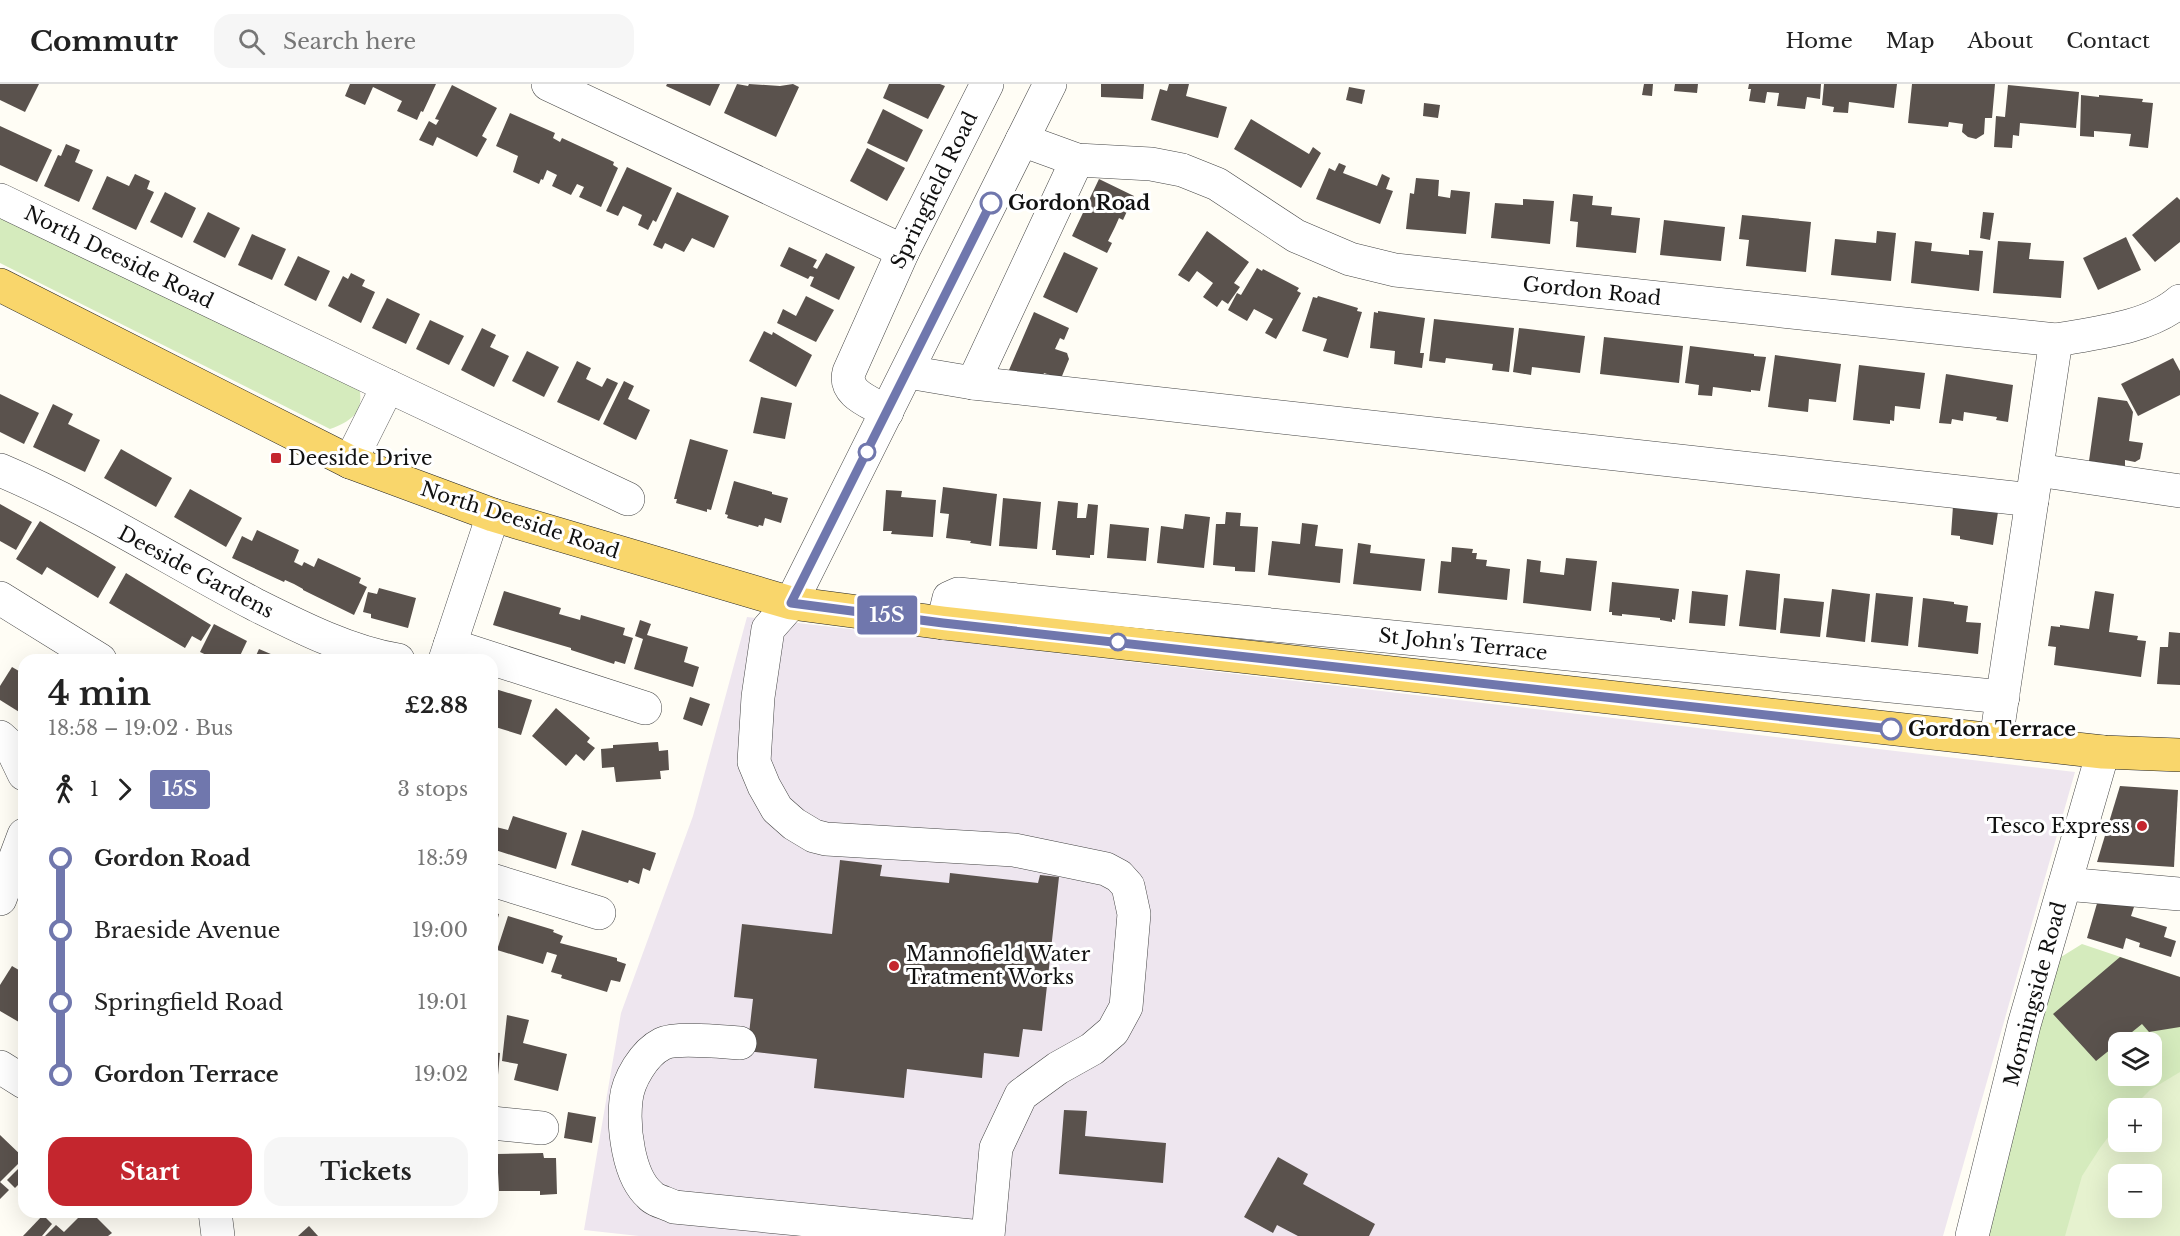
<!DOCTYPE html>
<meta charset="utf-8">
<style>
:root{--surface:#fff;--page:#f6f6f6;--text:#222;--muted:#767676;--line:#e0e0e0;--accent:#c4262e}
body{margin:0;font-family:"Libre Baskerville",serif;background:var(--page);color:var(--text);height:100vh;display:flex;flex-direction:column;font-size:22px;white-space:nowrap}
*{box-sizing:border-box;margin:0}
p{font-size:20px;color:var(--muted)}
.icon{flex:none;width:33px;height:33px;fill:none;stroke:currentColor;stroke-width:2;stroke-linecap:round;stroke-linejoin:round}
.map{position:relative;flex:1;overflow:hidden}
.drawer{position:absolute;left:18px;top:570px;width:480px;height:564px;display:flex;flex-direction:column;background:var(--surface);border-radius:18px;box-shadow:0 6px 24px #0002}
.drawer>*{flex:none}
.badge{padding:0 12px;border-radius:4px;font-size:21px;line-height:39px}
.fabs{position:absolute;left:2108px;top:948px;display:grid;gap:12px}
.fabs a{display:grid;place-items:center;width:54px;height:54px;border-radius:12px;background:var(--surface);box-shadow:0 6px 24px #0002;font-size:30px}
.map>.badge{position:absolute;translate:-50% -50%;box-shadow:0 0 0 3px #fff}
.legs{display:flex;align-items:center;gap:9px;height:66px;padding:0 30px;font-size:20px}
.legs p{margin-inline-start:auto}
.summary{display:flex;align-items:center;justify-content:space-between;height:102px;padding:0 30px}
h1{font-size:33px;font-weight:800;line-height:45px}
.cta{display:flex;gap:12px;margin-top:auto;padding:12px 30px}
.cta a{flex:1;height:69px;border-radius:18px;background:var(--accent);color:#fff;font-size:24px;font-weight:800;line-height:69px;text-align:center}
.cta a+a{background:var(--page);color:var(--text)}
ul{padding:0 30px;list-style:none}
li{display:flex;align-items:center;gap:21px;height:72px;font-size:22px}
li i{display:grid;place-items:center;width:9px;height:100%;margin:0 8px;background:currentColor}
li i::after{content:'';width:15px;height:15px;margin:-8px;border:4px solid;border-radius:50%;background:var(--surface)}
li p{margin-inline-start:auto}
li:first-child i{background:linear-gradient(#0000 50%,currentColor 0)}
li:last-child i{background:linear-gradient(currentColor 50%,#0000 0)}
header{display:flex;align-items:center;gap:36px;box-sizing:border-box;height:84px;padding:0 30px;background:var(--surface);border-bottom:2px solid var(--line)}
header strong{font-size:28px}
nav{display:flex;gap:33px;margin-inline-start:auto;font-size:21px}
.search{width:420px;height:54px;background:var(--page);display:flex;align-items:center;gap:15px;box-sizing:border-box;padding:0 21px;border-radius:18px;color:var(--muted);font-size:22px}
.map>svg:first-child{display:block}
.industrial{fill:#eee6ef}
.green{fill:#d5ebbd;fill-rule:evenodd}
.pitch{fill:#e6f2cf;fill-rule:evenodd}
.building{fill:#5a524d}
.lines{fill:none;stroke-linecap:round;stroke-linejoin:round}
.minor-casing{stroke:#444;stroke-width:34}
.major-casing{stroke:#222;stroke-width:34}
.minor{stroke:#fff;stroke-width:33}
.major{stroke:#f9d66b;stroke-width:33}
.line-1-casing{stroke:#fff;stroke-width:14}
.line-1{stroke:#7077ad;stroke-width:9}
.stop-1-dot{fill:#fff;stroke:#7077ad;stroke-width:3}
.poi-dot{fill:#c4262e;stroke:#fff;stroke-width:2}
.labels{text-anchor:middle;stroke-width:6;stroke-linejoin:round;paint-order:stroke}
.street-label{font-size:20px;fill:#111;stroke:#fff}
.stop-label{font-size:20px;font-weight:bold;fill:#111;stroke:#fff;text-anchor:start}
.poi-label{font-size:20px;fill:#111;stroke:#fff;text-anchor:start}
</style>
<header>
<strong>Commutr</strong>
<div class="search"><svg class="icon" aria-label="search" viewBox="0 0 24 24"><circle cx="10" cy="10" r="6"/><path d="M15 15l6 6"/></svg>Search here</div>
<nav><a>Home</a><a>Map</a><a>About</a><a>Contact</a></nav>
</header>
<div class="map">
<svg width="2180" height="1152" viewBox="0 0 2180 1152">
<rect width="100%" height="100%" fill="#fffdf5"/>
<polygon class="industrial" points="747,533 2075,688 1943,1152 639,1152 584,1146 621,929 693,732"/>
<g class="green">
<path d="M0,125L357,295C366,324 357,335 330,345L0,179Z"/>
<path d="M2082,860L2180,893V1152H1972L2040,886ZM2118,958H2151V992H2118ZM2118,1024H2151V1058H2118ZM2118,1090H2151V1124H2118Z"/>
</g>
<path class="pitch" d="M2180,988V1152H2065L2082,1092L2100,1064L2118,1040V1058H2151V1024H2132L2150,1006ZM2118,1090H2151V1124H2118Z"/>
<g class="building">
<polygon points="0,0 39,0 25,28 0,16"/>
<polygon points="350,0 436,0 423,28 421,27 417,36 397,27 402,17 373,3 365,21 345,12"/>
<polygon points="667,0 720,0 710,22 666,2"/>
<polygon points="737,0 748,2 749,0 780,2 793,0 799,3 776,53 724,29"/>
<polygon points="889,0 940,0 945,2 928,35 883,14"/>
<polygon points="1101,0 1144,0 1143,15 1101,13"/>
<polygon points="1169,0 1189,0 1186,12 1227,23 1218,54 1151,36 1160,5 1167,7"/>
<polygon points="1644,0 1653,0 1652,12 1642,11"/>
<polygon points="1675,0 1698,0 1697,9 1674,7"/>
<polygon points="1749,0 1821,0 1820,15 1807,13 1805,25 1777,22 1779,9 1767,8 1765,19 1749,17 1751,5 1748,5"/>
<polygon points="1824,0 1897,0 1894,24 1849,18 1848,29 1833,28 1834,23 1822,21"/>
<polygon points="1912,0 1995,0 1992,34 1985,34 1984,50 1976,55 1968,53 1962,48 1963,40 1949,38 1948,43 1908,39"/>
<polygon points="452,1 497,24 482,52 487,55 477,73 437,53 433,62 419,56 429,37 436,41 439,36 435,35"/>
<polygon points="2008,1 2079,8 2076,44 2020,39 2019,52 2013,51 2012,64 1994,63 1996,32 2005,33"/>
<polygon points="1349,3 1365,6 1362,20 1346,16"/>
<polygon points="2081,11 2099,13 2099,11 2143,15 2142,18 2153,19 2148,64 2129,62 2131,50 2094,47 2094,53 2080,52"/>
<polygon points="1424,19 1440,21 1438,34 1423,32"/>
<polygon points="883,25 923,46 907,78 867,59"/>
<polygon points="510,29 555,49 553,54 560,58 562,54 614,78 613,81 618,84 601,123 579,113 584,103 577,100 571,111 552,102 557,91 547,86 543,96 541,95 539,100 513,88 518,72 496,62"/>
<polygon points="1251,35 1309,70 1313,63 1321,69 1301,104 1234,65"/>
<polygon points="0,42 52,66 37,98 0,81"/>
<polygon points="66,60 80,66 75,78 93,86 79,118 44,102 58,71 61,72"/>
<polygon points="867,64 905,84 887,117 850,97"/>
<polygon points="1339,79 1346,82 1343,89 1377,102 1382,90 1390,94 1386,105 1393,107 1380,140 1316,115 1329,84 1335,87"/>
<polygon points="627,83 672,104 656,138 653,136 648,146 638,141 642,131 634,127 623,122 618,132 606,127"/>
<polygon points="135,90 150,97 147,105 154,108 136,146 92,125 107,92 129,102"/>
<polygon points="1416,94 1439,96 1438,112 1450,114 1451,106 1470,108 1466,150 1406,145 1410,109 1414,110"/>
<polygon points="1099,95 1134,112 1123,136 1119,134 1115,143 1108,157 1112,159 1107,169 1072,152"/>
<polygon points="165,108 196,124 182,154 150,138"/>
<polygon points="677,108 729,132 714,164 692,154 684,168 665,159 662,165 653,161"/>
<polygon points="1573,110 1593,112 1592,121 1612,123 1611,131 1640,134 1636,169 1576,163 1578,138 1570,137"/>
<polygon points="2177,113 2180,116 2180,158 2155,178 2132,151"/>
<polygon points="1523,115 1554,117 1550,160 1491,154 1495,119 1523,121"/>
<polygon points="208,128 240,144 225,174 193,158"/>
<polygon points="1983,128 1994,129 1990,156 1980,154"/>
<polygon points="1742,131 1811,138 1806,188 1746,182 1749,156 1739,155"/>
<polygon points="1664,136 1725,143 1721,177 1660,171"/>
<polygon points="1207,147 1249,178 1234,199 1240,203 1228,220 1222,216 1217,223 1203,213 1213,199 1197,187 1189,198 1178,191"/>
<polygon points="1877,147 1896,149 1891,197 1831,191 1835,155 1876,159"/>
<polygon points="252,150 286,165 272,196 238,181"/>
<polygon points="2126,153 2141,186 2098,206 2083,174"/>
<polygon points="1915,157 1932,159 1931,167 1969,171 1969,166 1983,167 1979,207 1911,199"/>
<polygon points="1998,157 2031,159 2029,175 2064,177 2061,214 1993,209"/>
<polygon points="789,163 817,176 813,183 817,185 826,169 855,183 839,216 810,202 814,193 810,192 808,195 780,182"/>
<polygon points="1064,168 1098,184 1077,229 1043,213"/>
<polygon points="298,172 330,187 316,217 284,201"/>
<polygon points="1257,184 1262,187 1263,185 1299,204 1297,207 1301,209 1276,255 1265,249 1273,235 1254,225 1247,237 1228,226 1237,209 1241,211"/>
<polygon points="351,189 365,196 362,202 375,208 361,239 328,222 343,192 348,195"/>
<polygon points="806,212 834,226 816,258 777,239 783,225 796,232"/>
<polygon points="1318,212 1358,224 1357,227 1362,228 1348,274 1323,267 1327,255 1302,247 1313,213 1317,214"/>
<polygon points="387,214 420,230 406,260 372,244"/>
<polygon points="1378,227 1425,234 1420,269 1424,269 1422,284 1394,280 1395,267 1370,264 1374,228 1378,229"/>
<polygon points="1034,228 1069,244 1064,256 1060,254 1055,265 1067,269 1069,275 1062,292 1056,293 1044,289 1040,298 1009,286"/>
<polygon points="1434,235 1514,244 1509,288 1492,286 1493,280 1446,274 1445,279 1429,277"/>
<polygon points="430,236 464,252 449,281 416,265"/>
<polygon points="482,244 496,251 490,263 509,272 494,303 461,286"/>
<polygon points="1519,244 1585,252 1580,289 1532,283 1531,291 1513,288"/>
<polygon points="764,247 772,251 773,248 812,271 796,303 749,277"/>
<polygon points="1604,253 1683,262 1679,299 1600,290"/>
<polygon points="1690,262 1754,270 1754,272 1766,273 1760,307 1751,306 1751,308 1713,303 1712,312 1698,311 1699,301 1685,299"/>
<polygon points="527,267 559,283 544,313 512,297"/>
<polygon points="1775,271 1841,280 1836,318 1809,315 1808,328 1768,323"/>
<polygon points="2173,274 2180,287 2180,311 2138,332 2121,300"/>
<polygon points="577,277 591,284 586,295 602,303 607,294 618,299 599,337 557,318"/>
<polygon points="1859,281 1925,289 1920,325 1895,322 1894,337 1890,336 1890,340 1853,336"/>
<polygon points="1946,290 2013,301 2008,338 1996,336 1997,333 1964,328 1963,337 1952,335 1951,340 1939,339"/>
<polygon points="624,297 634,302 628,315 650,326 636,356 603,340"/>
<polygon points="0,310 39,329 24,360 0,348"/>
<polygon points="761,313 792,319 785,355 753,349"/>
<polygon points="2098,313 2127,317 2133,328 2129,357 2143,359 2140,375 2135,378 2125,376 2125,382 2089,377"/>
<polygon points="53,320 73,330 68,340 100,356 85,388 33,363"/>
<polygon points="690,355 728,366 711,426 707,425 707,428 676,419 677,415 674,415"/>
<polygon points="121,365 172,394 156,423 104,394"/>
<polygon points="734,397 772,408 772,410 788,414 781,439 765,434 763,442 759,441 758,443 727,434 728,431 725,430"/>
<polygon points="943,403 997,410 991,462 970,459 971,457 946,454 949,430 940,429"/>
<polygon points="190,405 242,434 226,463 174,433"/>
<polygon points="886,406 902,407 901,413 936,416 933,453 891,450 892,447 883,447"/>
<polygon points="1003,414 1041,418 1037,465 999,462"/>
<polygon points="1058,417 1078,419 1077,434 1086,434 1088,420 1098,421 1094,471 1090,471 1090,474 1056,471 1056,466 1052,466"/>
<polygon points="0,420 32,438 16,466 0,457"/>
<polygon points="1953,422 1998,428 1993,461 1960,455 1960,452 1951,451"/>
<polygon points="1226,428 1241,429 1240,442 1258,443 1255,488 1235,487 1235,483 1213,481 1216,440 1225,440"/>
<polygon points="1185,430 1210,433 1204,484 1157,479 1161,442 1183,445"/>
<polygon points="40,437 116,483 98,514 47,483 42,491 16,475"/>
<polygon points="1302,439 1318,441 1315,462 1343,465 1340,499 1268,491 1272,457 1300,460"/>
<polygon points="1110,440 1149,444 1146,477 1107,474"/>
<polygon points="257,446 299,466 294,478 302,482 304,478 314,483 318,474 361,494 359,499 367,503 354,531 303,506 303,505 294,500 285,496 284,498 232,474 242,452 252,457"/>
<polygon points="1358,459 1371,461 1370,469 1425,475 1421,507 1353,500"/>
<polygon points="1452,463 1473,465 1472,469 1477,469 1476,475 1487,476 1486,482 1510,485 1507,516 1438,509 1441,477 1451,478"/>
<polygon points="1566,474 1597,477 1591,527 1523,519 1527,475 1541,477 1540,488 1564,491"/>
<polygon points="1746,486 1780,490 1776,546 1739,542"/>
<polygon points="126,489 211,541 201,557 192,552 185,564 109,519"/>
<polygon points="1612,498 1679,505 1675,536 1672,535 1672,538 1660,536 1660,534 1622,530 1622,532 1612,531 1612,528 1609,528"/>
<polygon points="379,504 416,514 408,544 371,534 371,530 363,528 368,508 377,510"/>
<polygon points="1832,505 1870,510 1865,558 1826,553"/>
<polygon points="504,507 561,524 559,530 580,536 581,531 625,544 623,551 633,554 625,580 615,577 614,580 571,566 571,564 493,541"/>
<polygon points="1692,507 1728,511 1725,542 1689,539"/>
<polygon points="2095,507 2114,510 2109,548 2138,552 2137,556 2146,557 2141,593 2054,581 2056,563 2048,562 2051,542 2060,543 2060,541 2089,545"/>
<polygon points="1876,509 1913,513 1908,562 1871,558"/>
<polygon points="1784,514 1824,518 1820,553 1780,549"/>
<polygon points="1923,514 1954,518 1954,520 1968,522 1966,538 1981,539 1978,570 1918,563"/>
<polygon points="640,536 651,540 647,551 688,563 684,578 699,583 693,603 634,585 643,555 635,552"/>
<polygon points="214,540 247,557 238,576 217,576 200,568"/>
<polygon points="2169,548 2180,549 2180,601 2157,600 2160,563 2168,563"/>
<polygon points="259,565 285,576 254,576"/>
<polygon points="12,583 24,590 24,631 0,616 0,602"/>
<polygon points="492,604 532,616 521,651 492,642"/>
<polygon points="690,613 710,620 702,642 683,635"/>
<polygon points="556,624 590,654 587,658 595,664 584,677 576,670 566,682 532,652"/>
<polygon points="658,658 659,667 668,666 669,686 660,687 661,695 616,698 614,683 602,684 601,665 613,664 613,661"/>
<polygon points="2120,702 2178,706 2174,783 2097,778"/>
<polygon points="513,732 567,749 556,785 492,765 492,757 496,743 508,746"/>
<polygon points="582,746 656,769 650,787 643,784 639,800 629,796 628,799 571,781"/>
<polygon points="840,776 882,781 880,792 949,799 950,789 1038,799 1040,791 1059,793 1042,947 1023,945 1019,973 984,969 982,994 907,985 904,1014 814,1004 817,975 747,967 753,915 734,913 742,840 832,850"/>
<polygon points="2100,809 2135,820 2131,832 2167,843 2164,853 2176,857 2171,873 2139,863 2140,859 2126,854 2123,865 2087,854"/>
<polygon points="492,828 499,830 493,852 492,852"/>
<polygon points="508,832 554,846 553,848 563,852 560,859 617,874 617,877 626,880 620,898 611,896 607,908 561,894 562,891 551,888 557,871 547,868 543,880 497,866"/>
<polygon points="2120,873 2180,893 2180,943 2149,948 2142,940 2096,977 2053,930"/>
<polygon points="12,882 24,889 24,941 0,927 0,901"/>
<polygon points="507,931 529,936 523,959 567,970 558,1007 514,996 518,980 502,977"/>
<polygon points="492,968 500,969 498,991 492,990"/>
<polygon points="1064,1026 1087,1027 1085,1052 1166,1059 1163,1099 1059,1090"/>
<polygon points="568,1028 596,1033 592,1059 564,1054"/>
<polygon points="0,1051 24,1074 0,1098 9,1106 0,1115"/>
<polygon points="543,1069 544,1074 556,1074 557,1110 540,1111 540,1107 499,1107 497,1070"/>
<polygon points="1278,1073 1308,1090 1303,1100 1375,1140 1369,1152 1298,1152 1277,1141 1273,1149 1244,1133"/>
<polygon points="24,1079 24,1095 15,1104 7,1096"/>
<polygon points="84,1128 91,1128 112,1149 108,1152 45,1152 56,1141 64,1148"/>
<polygon points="43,1131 52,1140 42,1152 23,1152"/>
<polygon points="309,1142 318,1152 298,1152"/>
</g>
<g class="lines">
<g class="minor-casing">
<g id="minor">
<polyline points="548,0 903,167"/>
<path d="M1022,56L1077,76L1151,80L1182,86L1217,100L1296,152L1350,175L1395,186L2056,256C2095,249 2149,244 2180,217"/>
<polyline points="0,116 388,302 628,415"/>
<polyline points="908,288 973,299 2032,416"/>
<polyline points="973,299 1077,76"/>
<path d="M887,328C871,318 843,310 849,288L903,167L987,0"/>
<polyline points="350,378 388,302"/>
<path d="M0,386C88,423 170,476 254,520C298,542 349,568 398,576"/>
<polyline points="2037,386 2180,407"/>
<polyline points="0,514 100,576"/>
<polyline points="943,539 949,514 958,510 2003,613"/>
<polyline points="450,561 645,624"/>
<polyline points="445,576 493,431"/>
<polyline points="0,653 11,663 24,690"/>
<polyline points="1996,656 2056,256"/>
<polyline points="492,796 599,829"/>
<polyline points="2065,800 2180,810"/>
<polyline points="0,815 24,751"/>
<path d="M740,959C723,958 676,953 662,960C644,969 628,996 626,1016C623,1043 628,1092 650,1111C655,1117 667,1119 674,1123L972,1152"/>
<polyline points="0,983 24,998"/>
<polyline points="492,1039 542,1044"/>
<polyline points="215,1128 218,1152"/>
<polyline points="988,1152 996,1064 1021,1011 1058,984 1092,965 1113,947 1126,923 1134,830 1128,802 1119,792 1106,785 1014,766 826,755 814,752 794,740 777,725 764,702 754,678 758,613 768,545 791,519 1050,0"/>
<polyline points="1972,1152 2024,941 2103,668"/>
</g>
</g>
<g class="major-casing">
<polyline id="major" points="0,201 350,378 493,431 791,519 943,539 2103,668 2180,671"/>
</g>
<use href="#minor" class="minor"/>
<use href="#major" class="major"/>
</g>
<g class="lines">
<g class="line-1-casing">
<polyline id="line-1" points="991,119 791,519 943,539 1891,645"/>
</g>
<use href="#line-1" class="line-1"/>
</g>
<g class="stop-1-dot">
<circle cx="991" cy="119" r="10"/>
<circle cx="867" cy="368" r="8"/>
<circle cx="1118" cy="558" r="8"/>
<circle cx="1891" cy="645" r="10"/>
</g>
<g class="poi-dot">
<rect x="270" y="368" width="12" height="12" rx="3"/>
<circle cx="2142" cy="742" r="6"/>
<circle cx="894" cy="882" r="6"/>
</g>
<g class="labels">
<g class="street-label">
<text transform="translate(934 106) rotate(-64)" y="7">Springfield Road</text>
<text transform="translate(119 173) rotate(26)" y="7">North Deeside Road</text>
<text transform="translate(1592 207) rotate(6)" y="7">Gordon Road</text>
<text transform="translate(520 436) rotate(18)" y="7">North Deeside Road</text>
<text transform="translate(196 488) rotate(28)" y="7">Deeside Gardens</text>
<text transform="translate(1463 560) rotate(6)" y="7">St John's Terrace</text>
<text transform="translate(2035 910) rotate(-75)" y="7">Morningside Road</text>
</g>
<g class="stop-label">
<text x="1008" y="126">Gordon Road</text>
<text x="1908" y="652">Gordon Terrace</text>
</g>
<g class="poi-label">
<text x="288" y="381">Deeside Drive</text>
<text x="2130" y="749" text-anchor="end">Tesco Express</text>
<text x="906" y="877">Mannofield Water<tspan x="906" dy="23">Tratment Works</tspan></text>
</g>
</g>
</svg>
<div class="fabs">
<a><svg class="icon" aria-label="layers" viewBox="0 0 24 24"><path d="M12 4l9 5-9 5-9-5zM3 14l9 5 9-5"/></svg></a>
<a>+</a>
<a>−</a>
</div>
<b class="badge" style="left:887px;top:531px;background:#7077ad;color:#fff">15S</b>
<section class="drawer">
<div class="summary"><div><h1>4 min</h1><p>18:58 – 19:02 · Bus</p></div><b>£2.88</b></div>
<div class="legs"><svg class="icon" aria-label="walk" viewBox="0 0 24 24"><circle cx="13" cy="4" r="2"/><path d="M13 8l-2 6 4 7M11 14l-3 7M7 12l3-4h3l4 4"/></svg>1<svg class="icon" aria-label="forward" viewBox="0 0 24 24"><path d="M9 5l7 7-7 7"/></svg><b class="badge" style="background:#7077ad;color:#fff">15S</b><p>3 stops</p></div>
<ul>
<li><i style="color:#7077ad"></i><b>Gordon Road</b><p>18:59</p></li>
<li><i style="color:#7077ad"></i><span>Braeside Avenue</span><p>19:00</p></li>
<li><i style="color:#7077ad"></i><span>Springfield Road</span><p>19:01</p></li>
<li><i style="color:#7077ad"></i><b>Gordon Terrace</b><p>19:02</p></li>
</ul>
<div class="cta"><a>Start</a><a>Tickets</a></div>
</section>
</div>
